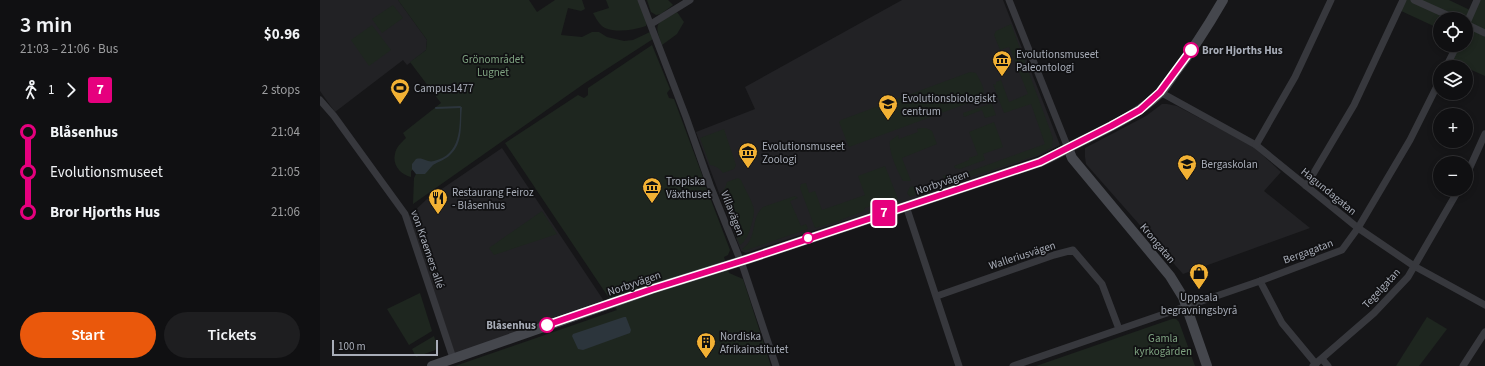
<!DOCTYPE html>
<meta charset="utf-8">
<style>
:root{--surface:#101012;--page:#1e1e20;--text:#f1f3f6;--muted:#9c9d9f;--line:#303032;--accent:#ea580c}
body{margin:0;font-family:"Source Sans 3",sans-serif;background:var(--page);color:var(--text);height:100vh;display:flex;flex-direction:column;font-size:15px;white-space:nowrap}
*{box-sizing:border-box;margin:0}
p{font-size:13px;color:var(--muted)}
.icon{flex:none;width:22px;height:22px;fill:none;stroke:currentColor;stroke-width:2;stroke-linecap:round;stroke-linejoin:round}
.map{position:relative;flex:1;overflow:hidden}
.sheet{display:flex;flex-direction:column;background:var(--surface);width:320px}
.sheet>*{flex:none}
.badge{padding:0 8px;border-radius:3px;font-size:14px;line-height:26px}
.buttons{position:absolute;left:1113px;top:12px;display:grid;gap:8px}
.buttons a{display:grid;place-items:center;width:40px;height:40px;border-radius:50%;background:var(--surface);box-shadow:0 2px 6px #0003,0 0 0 1px var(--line);font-size:20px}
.scale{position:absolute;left:12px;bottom:10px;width:106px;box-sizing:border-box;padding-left:4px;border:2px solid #a8adb8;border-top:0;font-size:11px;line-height:14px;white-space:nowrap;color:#a8adb8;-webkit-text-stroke:3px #111113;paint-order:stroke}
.map>.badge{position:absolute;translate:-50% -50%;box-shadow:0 0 0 2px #fff}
.legs{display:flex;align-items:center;gap:6px;height:44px;padding:0 20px;font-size:13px}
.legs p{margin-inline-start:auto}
.summary{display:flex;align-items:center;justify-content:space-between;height:68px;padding:0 20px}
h1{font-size:22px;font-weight:600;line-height:30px}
.button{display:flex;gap:8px;margin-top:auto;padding:8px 20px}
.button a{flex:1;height:46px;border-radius:24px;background:var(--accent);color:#fff;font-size:16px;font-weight:600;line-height:46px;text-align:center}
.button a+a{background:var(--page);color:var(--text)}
ul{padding:0 20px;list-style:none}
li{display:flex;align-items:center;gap:14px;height:40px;font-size:15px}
li i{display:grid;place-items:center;width:6px;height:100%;margin:0 5px;background:currentColor}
li i::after{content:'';width:10px;height:10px;margin:-5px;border:3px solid;border-radius:50%;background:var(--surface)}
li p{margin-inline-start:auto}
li:first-child i{background:linear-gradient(#0000 50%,currentColor 0)}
li:last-child i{background:linear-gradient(currentColor 50%,#0000 0)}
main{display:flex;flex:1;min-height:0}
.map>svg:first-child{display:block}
.built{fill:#222225}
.green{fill:#1e261f}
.water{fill:#2c353c}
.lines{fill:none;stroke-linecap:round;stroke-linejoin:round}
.stream{stroke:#2c353c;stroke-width:2}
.street{stroke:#37383d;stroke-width:7}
.secondary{stroke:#45474d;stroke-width:10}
.line-1-casing{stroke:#fff;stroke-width:9}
.line-1{stroke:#e6007e;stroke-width:6}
.stop-1-dot{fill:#fff;stroke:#e6007e;stroke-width:2}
.labels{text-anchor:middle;stroke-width:3.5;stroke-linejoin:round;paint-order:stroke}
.stop-label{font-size:11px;font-weight:bold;fill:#a8adb8;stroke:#111113;text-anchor:start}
.poi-label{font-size:11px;fill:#a8adb8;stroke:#111113;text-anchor:start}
.park-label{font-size:11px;fill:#7fa381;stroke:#111113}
.street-label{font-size:11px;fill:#a8adb8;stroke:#111113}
</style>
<main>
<section class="sheet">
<div class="summary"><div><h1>3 min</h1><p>21:03 – 21:06 · Bus</p></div><b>$0.96</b></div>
<div class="legs"><svg class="icon" aria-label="walk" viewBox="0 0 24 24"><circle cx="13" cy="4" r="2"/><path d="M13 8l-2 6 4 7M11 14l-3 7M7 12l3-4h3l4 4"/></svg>1<svg class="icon" aria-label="forward" viewBox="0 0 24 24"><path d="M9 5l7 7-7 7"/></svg><b class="badge" style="background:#e6007e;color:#fff">7</b><p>2 stops</p></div>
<ul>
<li><i style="color:#e6007e"></i><b>Blåsenhus</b><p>21:04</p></li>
<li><i style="color:#e6007e"></i><span>Evolutionsmuseet</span><p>21:05</p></li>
<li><i style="color:#e6007e"></i><b>Bror Hjorths Hus</b><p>21:06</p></li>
</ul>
<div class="button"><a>Start</a><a>Tickets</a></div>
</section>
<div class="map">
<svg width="1165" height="366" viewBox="0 0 1165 366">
<rect width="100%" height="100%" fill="#161618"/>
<g class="built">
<polygon points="0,0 78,0 107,40 106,50 87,65 83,60 15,112 0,91"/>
<polygon points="582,0 683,0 740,145 718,156 569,207 493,231 426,253 421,251 376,132 435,109 425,87"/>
<polygon points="842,104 847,104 857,106 934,147 961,172 944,191 990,228 863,274 766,164 765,157 765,148 826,116"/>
<polygon points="182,148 286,304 135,357 89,216 107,199"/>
</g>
<g class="green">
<path d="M78,0H209L217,12L235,0H262L265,9L261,11L248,8L241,35L262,37L272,32H279L287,37L304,41L313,40L330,32L333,39L265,83L93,204L94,178L96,174L93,170L91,171V177C81,175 72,165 75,154C76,147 81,143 86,138L83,133L121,103L90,62L106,50L107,40Z"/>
<path d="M286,0H319L327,22L326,26C314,30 297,33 285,28C279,25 276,18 273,13L289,8Z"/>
<polygon points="327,0 348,0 353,5 341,14 336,15 331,12"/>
<polygon points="1083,0 1129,0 1152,11 1157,0 1165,0 1165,76 1129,60 1137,45 1146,45 1146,19 1120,19 1120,29 1079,10"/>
<polygon points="73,5 83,18 62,33 52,19"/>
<path d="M357,12L364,22L357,34L342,45C333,21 337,24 357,12Z"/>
<polygon points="691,24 733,138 732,147 720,154 590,197 587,193 590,187 593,186 596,193 625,181 623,175 634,177 725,144 711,104 684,113 673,84 676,85 676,82 681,80 689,102 708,94 689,47 680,50 674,35 676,31"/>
<polygon points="52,25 71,50 49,66 31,40"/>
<polygon points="332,45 350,89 347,93 349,98 354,99 384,180 383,185 386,187 410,250 408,255 404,257 409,273 423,279 451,366 135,366 297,310 185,143 258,95 264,98 268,95 268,88"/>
<path d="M650,72L656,73C660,81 667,90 662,98L529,147L519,122L521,120Z"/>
<polygon points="670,104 672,104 676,115 665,118 662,110 644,117 643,113"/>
<polygon points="674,122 683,147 663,154 665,160 640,169 635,168 634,166 649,160 649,158 658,155 649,132"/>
<path d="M601,128H606L612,131L617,144L582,158L591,181H583C578,172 568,151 570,141L578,135L579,139L598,132L597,129Z"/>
<path d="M404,129L416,165L414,169L403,173C400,169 395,165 390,165L380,138Z"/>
<polygon points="565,166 578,199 566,201 545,208 544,211 513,223 495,228 480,188 481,184 486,183 489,193 495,191 502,210 545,195 538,176"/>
<path d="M418,178L421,180C424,188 433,202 434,210C434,219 428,241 420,245L415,234L418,230L417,225L412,221L401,193L405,188L407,182Z"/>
<path d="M475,196L478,198L470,201L481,226L486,224L488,229L424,251L422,249C438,239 430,218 443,207Z"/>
<polygon points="222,211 237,234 174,255 169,248"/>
<polygon points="100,293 112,331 89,345 67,309"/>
<polygon points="1107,317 1127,329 1099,366 1076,366"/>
<polygon points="852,319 856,319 859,322 875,366 716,366"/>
<polygon points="114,336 118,349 96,357 92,349"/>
</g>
<g class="water">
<path d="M140,107H142C140,124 144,142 130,155C125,160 119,161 113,165C110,168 108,171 105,174H96L92,169V164L96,159C104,157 107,163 114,161C141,155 140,127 140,107Z"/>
<polygon points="304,317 306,317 311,330 310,333 263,350 258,349 252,336 253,334"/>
</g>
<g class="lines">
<polyline class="stream" points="116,108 140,107"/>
<g class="street">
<polyline points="321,0 366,117 390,185 423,267 456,366"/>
<polyline points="689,0 748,148"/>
<polyline points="1094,0 1136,19"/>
<polyline points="331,24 370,0"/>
<polyline points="1146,24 1165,33"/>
<polyline points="1146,25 1157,0"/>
<polyline points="1126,67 1137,45"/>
<polyline points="840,92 936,145 1038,228 1094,266 1165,305"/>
<polyline points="0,100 14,116 85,214 133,358"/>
<polyline points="936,145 975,77 1011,0"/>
<polyline points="1146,176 1165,134"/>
<polyline points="986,186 1034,105 1083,0"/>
<polyline points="586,206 639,366"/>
<polyline points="940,281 962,323 996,364"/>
<polyline points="617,296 734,255 753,250 782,284 799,329"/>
<polyline points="1002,359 1008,366"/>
<polyline points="693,366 940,281 1022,250 1038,228 1090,140 1120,80"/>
<polyline points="993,366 1054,313 1088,277 1139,189"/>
<polyline points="1143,366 1165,332"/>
</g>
<g class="secondary">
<polyline points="748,148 752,158 850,276 863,297 887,366"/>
<path d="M112,366L332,289L428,259L720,162C736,155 751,146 766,139C792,126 818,114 839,94C845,88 849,81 854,74C872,51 888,26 903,0"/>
</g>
</g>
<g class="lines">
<g class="line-1-casing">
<polyline id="line-1" points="227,325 332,289 428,259 720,162 791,126 820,110 840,92 871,50"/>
</g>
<use href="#line-1" class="line-1"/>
</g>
<defs>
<g id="museum-pin" transform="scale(1)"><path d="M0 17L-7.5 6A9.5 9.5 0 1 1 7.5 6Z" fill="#f2b134" stroke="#111113"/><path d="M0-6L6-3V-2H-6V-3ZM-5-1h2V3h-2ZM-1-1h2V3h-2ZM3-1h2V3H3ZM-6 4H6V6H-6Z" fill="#111"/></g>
<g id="stadium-pin" transform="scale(1)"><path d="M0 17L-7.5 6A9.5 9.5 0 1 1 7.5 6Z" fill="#f2b134" stroke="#111113"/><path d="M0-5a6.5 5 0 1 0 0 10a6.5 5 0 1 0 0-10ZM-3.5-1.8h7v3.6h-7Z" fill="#111"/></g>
<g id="university-pin" transform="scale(1)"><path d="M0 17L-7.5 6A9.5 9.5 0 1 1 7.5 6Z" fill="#f2b134" stroke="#111113"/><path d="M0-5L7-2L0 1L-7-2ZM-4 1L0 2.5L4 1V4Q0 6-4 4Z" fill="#111"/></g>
<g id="school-pin" transform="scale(1)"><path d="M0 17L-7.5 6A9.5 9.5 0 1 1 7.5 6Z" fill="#f2b134" stroke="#111113"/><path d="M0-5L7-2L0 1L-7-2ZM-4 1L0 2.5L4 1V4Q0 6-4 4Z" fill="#111"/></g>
<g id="restaurant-pin" transform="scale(1)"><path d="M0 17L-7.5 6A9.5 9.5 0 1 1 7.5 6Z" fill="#f2b134" stroke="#111113"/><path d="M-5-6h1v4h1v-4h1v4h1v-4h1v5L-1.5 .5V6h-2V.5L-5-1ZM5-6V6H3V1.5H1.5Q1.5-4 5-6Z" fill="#111"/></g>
<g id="shop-pin" transform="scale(1)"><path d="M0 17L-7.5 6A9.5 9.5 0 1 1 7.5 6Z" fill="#f2b134" stroke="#111113"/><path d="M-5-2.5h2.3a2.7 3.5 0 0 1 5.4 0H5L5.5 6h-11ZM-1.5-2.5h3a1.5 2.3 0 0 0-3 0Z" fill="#111"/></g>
<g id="building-pin" transform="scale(1)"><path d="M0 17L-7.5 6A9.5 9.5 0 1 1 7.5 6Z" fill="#f2b134" stroke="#111113"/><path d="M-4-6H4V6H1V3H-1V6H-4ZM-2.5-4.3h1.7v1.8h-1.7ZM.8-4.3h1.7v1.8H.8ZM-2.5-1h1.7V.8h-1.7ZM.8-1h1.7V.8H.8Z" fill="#111"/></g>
</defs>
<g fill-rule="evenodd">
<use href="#museum-pin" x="682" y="60"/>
<use href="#stadium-pin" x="80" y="88"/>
<use href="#university-pin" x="568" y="104"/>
<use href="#museum-pin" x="428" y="152"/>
<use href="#school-pin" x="867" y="164"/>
<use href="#museum-pin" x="332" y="187"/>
<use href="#restaurant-pin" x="118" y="198"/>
<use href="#shop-pin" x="879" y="273"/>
<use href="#building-pin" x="386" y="342"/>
</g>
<g class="stop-1-dot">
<circle cx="871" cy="50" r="7"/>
<circle cx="488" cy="238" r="5"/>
<circle cx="227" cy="325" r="7"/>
</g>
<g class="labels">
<g class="stop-label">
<text x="882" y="54">Bror Hjorths Hus</text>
<text x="216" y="329" text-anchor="end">Blåsenhus</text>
</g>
<g class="poi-label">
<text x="696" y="58">Evolutionsmuseet<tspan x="696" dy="13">Paleontologi</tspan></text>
<text x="94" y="92">Campus1477</text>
<text x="582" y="102">Evolutionsbiologiskt<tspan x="582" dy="13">centrum</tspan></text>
<text x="442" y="150">Evolutionsmuseet<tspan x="442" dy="13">Zoologi</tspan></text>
<text x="881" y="168">Bergaskolan</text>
<text x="346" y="185">Tropiska<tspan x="346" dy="13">Växthuset</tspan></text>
<text x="132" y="196">Restaurang Feiroz<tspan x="132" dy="13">- Blåsenhus</tspan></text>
<text x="879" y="301" text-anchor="middle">Uppsala<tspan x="879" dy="13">begravningsbyrå</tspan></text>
<text x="400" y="340">Nordiska<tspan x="400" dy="13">Afrikainstitutet</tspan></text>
</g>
<g class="park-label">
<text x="173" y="63">Grönområdet<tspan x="173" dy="13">Lugnet</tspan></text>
<text x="843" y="342">Gamla<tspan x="843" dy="13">kyrkogården</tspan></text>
</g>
<g class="street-label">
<text transform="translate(622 182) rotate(-19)" y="4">Norbyvägen</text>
<text transform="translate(1009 191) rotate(39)" y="4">Hagundagatan</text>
<text transform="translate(413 213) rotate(69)" y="4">Villavägen</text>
<text transform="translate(838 243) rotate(50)" y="4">Krongatan</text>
<text transform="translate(108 249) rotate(71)" y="4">von Kraemers allé</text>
<text transform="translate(988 251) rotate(-20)" y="4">Bergagatan</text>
<text transform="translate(702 255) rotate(-18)" y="4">Walleriusvägen</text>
<text transform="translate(314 283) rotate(-19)" y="4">Norbyvägen</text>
<text transform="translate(1061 288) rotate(-47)" y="4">Tegelgatan</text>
</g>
</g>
</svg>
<div class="buttons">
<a><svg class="icon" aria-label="locate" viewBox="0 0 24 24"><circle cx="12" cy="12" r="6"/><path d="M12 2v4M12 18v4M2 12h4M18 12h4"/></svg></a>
<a><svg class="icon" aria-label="layers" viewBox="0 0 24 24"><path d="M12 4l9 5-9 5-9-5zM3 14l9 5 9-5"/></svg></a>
<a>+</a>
<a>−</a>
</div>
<div class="scale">100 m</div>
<b class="badge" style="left:564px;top:213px;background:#e6007e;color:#fff">7</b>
</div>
</main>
